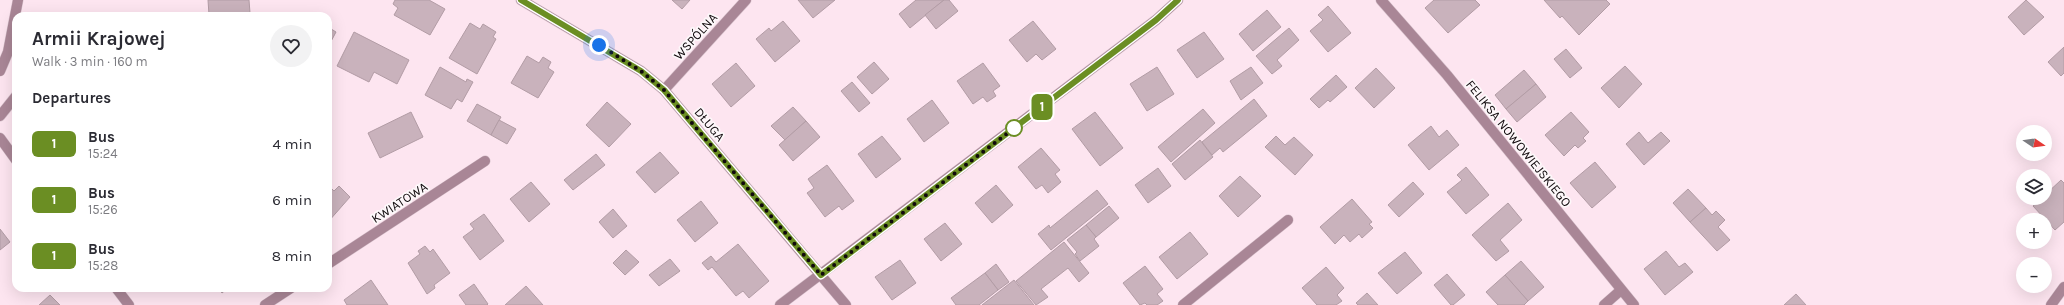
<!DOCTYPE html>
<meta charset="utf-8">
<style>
:root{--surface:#fff;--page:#f2f2f3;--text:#2b2b33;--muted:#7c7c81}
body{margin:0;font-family:Karla,sans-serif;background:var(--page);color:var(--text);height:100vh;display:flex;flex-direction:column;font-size:15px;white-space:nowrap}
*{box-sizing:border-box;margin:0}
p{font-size:13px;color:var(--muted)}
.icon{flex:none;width:22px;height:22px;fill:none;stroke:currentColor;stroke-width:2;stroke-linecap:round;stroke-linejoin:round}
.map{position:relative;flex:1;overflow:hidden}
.sheet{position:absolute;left:12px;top:12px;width:320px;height:280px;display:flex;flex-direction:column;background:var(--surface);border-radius:12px;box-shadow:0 4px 16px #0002}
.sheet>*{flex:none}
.badge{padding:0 8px;border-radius:6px;font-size:14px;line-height:26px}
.needle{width:26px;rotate:103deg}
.buttons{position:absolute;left:2016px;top:125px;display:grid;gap:8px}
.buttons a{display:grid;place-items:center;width:36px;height:36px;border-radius:50%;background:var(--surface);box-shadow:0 4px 16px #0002;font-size:20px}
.you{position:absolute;width:20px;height:20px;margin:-10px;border:3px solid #fff;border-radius:50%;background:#1a73e8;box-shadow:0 0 0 6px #1a73e833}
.map>.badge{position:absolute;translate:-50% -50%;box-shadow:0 0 0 2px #fff}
h2{padding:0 20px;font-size:15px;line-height:36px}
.round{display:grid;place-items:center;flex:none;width:42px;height:42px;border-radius:21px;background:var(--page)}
.head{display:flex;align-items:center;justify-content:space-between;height:68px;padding:0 20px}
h1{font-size:19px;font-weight:700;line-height:30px}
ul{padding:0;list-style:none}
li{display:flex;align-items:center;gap:12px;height:56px;padding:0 20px}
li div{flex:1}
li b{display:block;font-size:15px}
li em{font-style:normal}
li .badge{min-width:44px;font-weight:700;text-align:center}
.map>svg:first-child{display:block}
.building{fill:#c9b2bc;stroke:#b29ca5}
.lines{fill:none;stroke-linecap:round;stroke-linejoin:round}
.minor-casing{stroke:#d7c2cc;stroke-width:11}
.minor{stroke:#a98696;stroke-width:10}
.line-casing{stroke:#fff;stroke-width:9}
.line{stroke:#6b8e23;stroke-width:6}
.walk{stroke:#10090c;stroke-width:4;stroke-dasharray:0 7.2}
.stop-dot{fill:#fff;stroke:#6b8e23;stroke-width:2}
.labels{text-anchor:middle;stroke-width:3.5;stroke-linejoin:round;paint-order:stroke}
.street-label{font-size:13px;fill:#10090c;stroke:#fdf8fa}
</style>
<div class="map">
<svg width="2064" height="305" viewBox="0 0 2064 305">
<rect width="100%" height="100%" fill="#fde5f0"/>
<g class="building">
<polygon points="208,0 249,0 250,13 209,15"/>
<polygon points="395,0 429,0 445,9 430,35 394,15 398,8 393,4"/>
<polygon points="672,0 690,0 682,9"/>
<polygon points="798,0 835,0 813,18"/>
<polygon points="916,0 944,0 910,28 899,14"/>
<polygon points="944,0 949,0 958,11 936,29 925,15"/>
<polygon points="1434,0 1475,0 1480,5 1448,33 1425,8"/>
<polygon points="1544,0 1606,0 1610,4 1579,35 1562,16 1560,18"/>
<polygon points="2026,0 2044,17 2024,35 2008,17"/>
<polygon points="1328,6 1351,33 1328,52 1310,31 1323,20 1318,15"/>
<polygon points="1267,10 1281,27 1253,51 1239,34"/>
<polygon points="783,21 800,41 775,62 756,39 769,28 771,31"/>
<polygon points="1033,21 1056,49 1042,60 1036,54 1027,62 1009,40"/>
<polygon points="470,23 480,29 483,24 496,32 493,37 496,39 477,74 449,58"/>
<polygon points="328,27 336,32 328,47"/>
<polygon points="1289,28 1299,40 1277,60 1282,66 1272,74 1256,56"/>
<polygon points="354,32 409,60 397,84 374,72 369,82 337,66"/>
<polygon points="1204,32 1224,59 1197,78 1177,50"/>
<polygon points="2064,47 2064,73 2061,76 2048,62"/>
<polygon points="1566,49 1582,68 1570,78 1554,59"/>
<polygon points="527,56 539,63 543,57 551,62 548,68 554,72 538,98 511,83"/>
<polygon points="874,62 889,79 872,94 857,77"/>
<polygon points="736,63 755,86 731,107 712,84"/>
<polygon points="983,63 1000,86 993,91 996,96 987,102 983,97 973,104 957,81"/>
<polygon points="1625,66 1642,84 1619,108 1601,88"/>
<polygon points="440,67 466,82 467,79 473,82 462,102 457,99 451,109 425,95"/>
<polygon points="1157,67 1174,94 1147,111 1130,84"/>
<polygon points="1251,67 1263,83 1241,100 1230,81"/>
<polygon points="1376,68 1395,88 1374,108 1355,88"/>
<polygon points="1524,70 1536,84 1506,109 1495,95"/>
<polygon points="1336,75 1347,87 1330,102 1328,100 1319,108 1310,99"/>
<polygon points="852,82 870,103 859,112 841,91"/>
<polygon points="1536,84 1546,97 1517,122 1506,109"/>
<polygon points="1254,99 1267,116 1223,152 1220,148 1212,155 1202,142"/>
<polygon points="932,100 949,123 924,142 907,119"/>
<polygon points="607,102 631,124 609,147 586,125"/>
<polygon points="477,104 501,117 491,135 467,121"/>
<polygon points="793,107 806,121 785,140 771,126"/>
<polygon points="1203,109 1215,123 1171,162 1158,147"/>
<polygon points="411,112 423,137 380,158 368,133"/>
<polygon points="1095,112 1123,148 1100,166 1072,129"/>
<polygon points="1571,112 1589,132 1583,138 1586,141 1578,148 1575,145 1564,156 1545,135"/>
<polygon points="499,120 516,129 507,144 491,135"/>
<polygon points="806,121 820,137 793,161 779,145"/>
<polygon points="1431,126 1439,137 1447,130 1459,145 1429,170 1408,145"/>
<polygon points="1639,132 1648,143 1661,132 1670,141 1644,165 1626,144"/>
<polygon points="882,136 901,159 876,178 858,154"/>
<polygon points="1276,136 1285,145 1294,137 1313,155 1295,175 1265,147"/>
<polygon points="1200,140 1213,157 1185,180 1172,164"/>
<polygon points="1041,148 1060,170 1055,174 1061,182 1048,193 1042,185 1036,189 1018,167"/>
<polygon points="660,152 679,173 655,193 636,172"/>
<polygon points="596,154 605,165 573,190 564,180"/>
<polygon points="1595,162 1616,187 1592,208 1570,183"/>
<polygon points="827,165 854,201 842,210 839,206 825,217 807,193 814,188 808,179"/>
<polygon points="1466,167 1489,195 1466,214 1447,192 1462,180 1457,175"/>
<polygon points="1158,168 1171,186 1148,203 1135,185"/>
<polygon points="1240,176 1261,196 1238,217 1219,196"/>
<polygon points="2061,180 2064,183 2064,222 2055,230 2033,206 2042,198 2045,198 2045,195"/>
<polygon points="531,182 550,204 529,222 510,199"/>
<polygon points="1413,182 1424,194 1399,217 1388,205"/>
<polygon points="328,185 334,191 339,186 350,197 328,222"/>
<polygon points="996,185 1013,205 992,223 975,203"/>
<polygon points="1688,189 1706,208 1690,222 1673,203"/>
<polygon points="1097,190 1108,204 1051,250 1038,234 1049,225 1050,228"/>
<polygon points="1352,199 1372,222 1369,224 1373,228 1362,238 1359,234 1350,242 1344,235 1335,244 1320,227"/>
<polygon points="701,201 718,223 695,242 677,220"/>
<polygon points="1508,203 1522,220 1500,240 1509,251 1496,261 1472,235"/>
<polygon points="1109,206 1119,218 1096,237 1086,225"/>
<polygon points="1706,208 1712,215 1716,211 1725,220 1718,227 1730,240 1717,251 1690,222"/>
<polygon points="613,209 627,226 613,238 599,222"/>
<polygon points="484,214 504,241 480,260 463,237 474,229 470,224"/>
<polygon points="945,223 962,244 941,261 924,239"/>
<polygon points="1086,225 1096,237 1094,239 1099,246 1080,261 1075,254 1077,252 1067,240"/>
<polygon points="0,229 10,242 0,250"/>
<polygon points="1190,232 1208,254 1177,279 1159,257"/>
<polygon points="1064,242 1089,273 1079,282 1068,268 1041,289 1048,297 1036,305 1016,281"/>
<polygon points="738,244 769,281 749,298 743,291 736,296 712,267 708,270 702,263 711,256 716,262"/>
<polygon points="425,246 430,252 433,249 450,273 434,285 435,288 427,294 408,263 420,254 418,251"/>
<polygon points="626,250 639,262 625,275 613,263"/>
<polygon points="1666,251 1679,267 1685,263 1693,272 1665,295 1644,269"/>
<polygon points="1405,252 1422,273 1397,294 1378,273"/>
<polygon points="670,259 680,271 659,286 649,275"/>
<polygon points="900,260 916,283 892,300 875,277"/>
<polygon points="1521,261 1544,287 1528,301 1505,275"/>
<polygon points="996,264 1009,282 998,290 985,273"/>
<polygon points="1145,266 1163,289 1157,294 1163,301 1157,305 1147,305 1145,303 1140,305 1123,283"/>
<polygon points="1326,267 1344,288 1337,295 1342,301 1336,305 1317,305 1302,288"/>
<polygon points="985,273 998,290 979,305 956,305 951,298"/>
<polygon points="1447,274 1465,295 1453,305 1451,305 1434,285"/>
<polygon points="1505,275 1528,301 1524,305 1498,305 1486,292"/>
<polygon points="371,280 388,305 347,305 344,300"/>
<polygon points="1014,280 1034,305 982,305"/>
<polygon points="474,284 488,304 487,305 466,305 459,295"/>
<polygon points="526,286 543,305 505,305"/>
<polygon points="218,288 228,288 222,293"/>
<polygon points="1367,293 1378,305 1358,305 1356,303"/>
<polygon points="1796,294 1806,305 1784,305"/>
<polygon points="50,295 60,305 39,305"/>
</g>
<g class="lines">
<g class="minor-casing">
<g id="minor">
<polyline points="521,0 641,71 664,90 846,305"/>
<polyline points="1381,0 1447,75 1634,305"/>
<polyline points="0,71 8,52 18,0"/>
<polyline points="664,90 746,0"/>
<polyline points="0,116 16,96"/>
<polyline points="0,138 16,160"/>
<polyline points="328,264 485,161"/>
<polyline points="116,288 129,305"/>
<polyline points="265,305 291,288"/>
<polyline points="780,305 1156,20 1178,0"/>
<polyline points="1183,305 1288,220"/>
<polyline points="1604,305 1621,290"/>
<polyline points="2051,305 2064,287"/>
</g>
</g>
<use href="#minor" class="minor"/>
</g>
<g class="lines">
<g class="line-casing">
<polyline id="line" points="521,0 641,71 664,90 821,275 1156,20 1178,0"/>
</g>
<use href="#line" class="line"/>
<polyline class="walk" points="599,45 641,71 664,90 821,275 1017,126 1014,128"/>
</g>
<circle class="stop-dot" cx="1014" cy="128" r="8"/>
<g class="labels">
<g class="street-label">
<text transform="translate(695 36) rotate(-48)" y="5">WSPÓLNA</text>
<text transform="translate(710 124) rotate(50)" y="5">DŁUGA</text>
<text transform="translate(1519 143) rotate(51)" y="5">FELIKSA NOWOWIEJSKIEGO</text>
<text transform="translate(399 202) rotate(-33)" y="5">KWIATOWA</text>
</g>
</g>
</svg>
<div class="buttons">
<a><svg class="needle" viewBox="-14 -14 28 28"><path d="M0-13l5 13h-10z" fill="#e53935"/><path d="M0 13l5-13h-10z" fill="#7c7c81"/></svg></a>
<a><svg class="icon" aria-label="layers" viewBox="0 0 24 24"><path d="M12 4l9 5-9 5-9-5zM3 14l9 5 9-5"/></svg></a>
<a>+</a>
<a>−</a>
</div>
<div class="you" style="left:599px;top:45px"></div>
<b class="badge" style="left:1042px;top:107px;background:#6b8e23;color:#fff">1</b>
<section class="sheet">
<div class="head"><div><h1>Armii Krajowej</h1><p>Walk · 3 min · 160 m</p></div><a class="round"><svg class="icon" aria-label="heart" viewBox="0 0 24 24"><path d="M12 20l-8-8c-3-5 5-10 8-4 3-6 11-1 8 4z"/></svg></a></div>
<h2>Departures</h2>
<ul>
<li><span class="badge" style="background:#6b8e23;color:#fff">1</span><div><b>Bus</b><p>15:24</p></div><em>4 min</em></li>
<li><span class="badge" style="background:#6b8e23;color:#fff">1</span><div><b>Bus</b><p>15:26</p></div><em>6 min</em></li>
<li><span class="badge" style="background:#6b8e23;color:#fff">1</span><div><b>Bus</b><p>15:28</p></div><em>8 min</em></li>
</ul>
</section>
</div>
